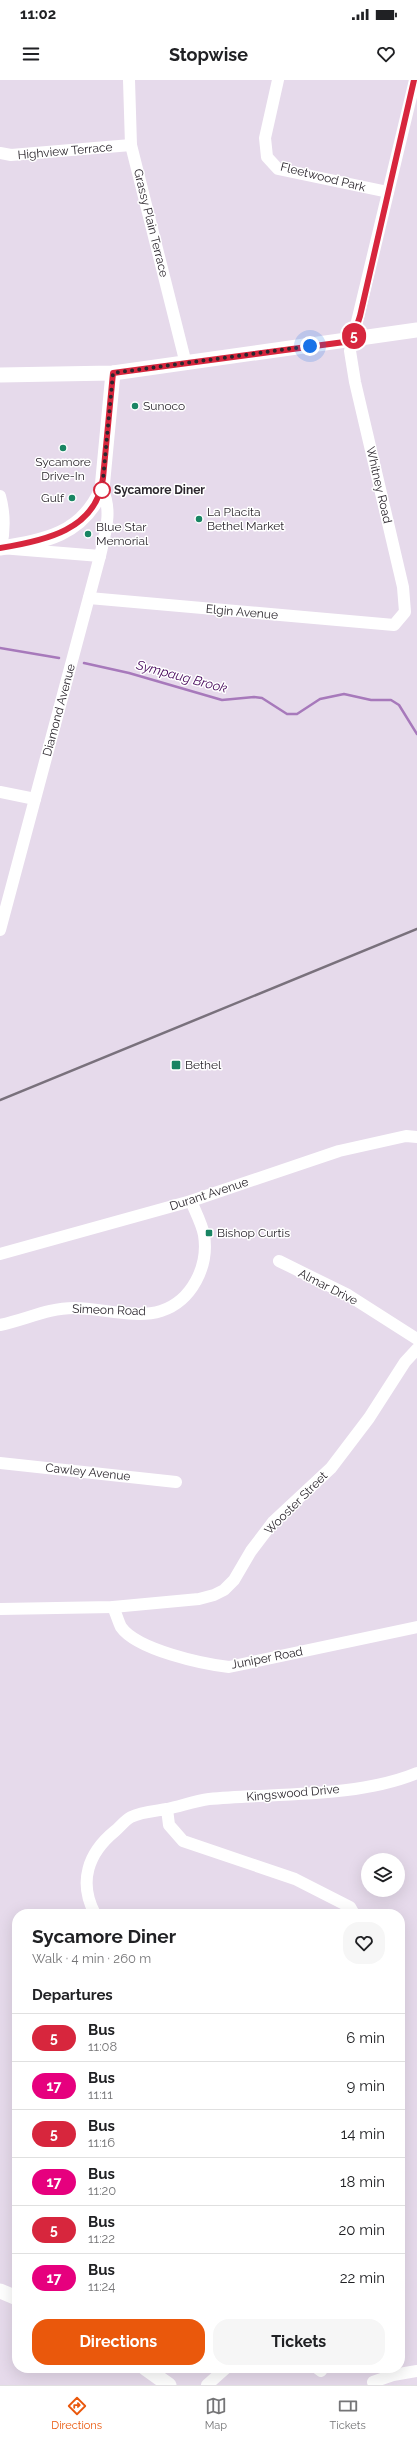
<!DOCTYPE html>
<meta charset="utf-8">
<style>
:root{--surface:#fff;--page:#f6f6f6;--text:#202124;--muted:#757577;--line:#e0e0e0;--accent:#ea580c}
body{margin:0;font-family:Raleway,sans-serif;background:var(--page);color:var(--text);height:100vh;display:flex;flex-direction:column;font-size:15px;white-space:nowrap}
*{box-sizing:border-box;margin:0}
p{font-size:13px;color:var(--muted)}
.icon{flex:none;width:22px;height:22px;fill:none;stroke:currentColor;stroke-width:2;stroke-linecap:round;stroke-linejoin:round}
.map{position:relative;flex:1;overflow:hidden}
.sheet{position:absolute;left:12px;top:1829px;width:393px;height:464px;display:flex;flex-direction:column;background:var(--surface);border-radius:16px;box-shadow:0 4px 16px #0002}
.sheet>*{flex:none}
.badge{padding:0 8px;border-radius:13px;font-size:14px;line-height:26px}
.tools{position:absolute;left:361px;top:1773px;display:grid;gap:8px}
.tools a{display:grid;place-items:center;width:44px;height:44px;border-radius:50%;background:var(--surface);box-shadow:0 4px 16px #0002;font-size:20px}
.you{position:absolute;width:20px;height:20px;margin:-10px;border:3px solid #fff;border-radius:50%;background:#1a73e8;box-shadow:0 0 0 6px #1a73e833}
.map>.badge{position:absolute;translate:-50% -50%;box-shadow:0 0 0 2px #fff}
h2{padding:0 20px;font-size:15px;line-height:36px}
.round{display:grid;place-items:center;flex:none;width:42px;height:42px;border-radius:16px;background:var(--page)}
.headline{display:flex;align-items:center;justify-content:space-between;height:68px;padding:0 20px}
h1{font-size:19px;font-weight:700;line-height:30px}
.action{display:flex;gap:8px;margin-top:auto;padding:8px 20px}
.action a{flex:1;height:46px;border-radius:16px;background:var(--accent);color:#fff;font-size:16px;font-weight:700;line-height:46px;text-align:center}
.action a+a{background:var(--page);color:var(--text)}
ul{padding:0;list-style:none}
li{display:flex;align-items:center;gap:12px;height:48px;padding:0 20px;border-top:1px solid var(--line)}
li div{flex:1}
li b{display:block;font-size:15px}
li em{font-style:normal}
li .badge{min-width:44px;font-weight:700;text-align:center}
.status{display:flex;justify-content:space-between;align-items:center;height:28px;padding:0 20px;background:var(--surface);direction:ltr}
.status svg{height:11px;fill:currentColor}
header{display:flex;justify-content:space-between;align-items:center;height:52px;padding:0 20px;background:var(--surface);font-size:18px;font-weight:700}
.tab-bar{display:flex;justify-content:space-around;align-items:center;height:56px;border-top:1px solid var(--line);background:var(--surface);font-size:11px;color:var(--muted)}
.tab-bar a{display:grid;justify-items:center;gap:2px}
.tab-bar .on{color:var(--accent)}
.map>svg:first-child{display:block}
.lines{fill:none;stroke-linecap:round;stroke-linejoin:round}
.stream{stroke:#a779bb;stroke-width:2.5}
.minor{stroke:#fff;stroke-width:12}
.major{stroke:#fff;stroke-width:15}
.rail{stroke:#79717c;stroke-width:2.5}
.line-casing{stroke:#fff;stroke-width:9}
.line{stroke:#d7263d;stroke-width:6}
.walk{stroke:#2c272e;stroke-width:4;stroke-dasharray:0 7.2}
.poi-dot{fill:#198563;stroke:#fff;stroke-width:1.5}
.stop-dot{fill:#fff;stroke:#d7263d;stroke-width:2}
.labels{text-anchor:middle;stroke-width:3;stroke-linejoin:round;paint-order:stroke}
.street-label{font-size:12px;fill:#2c272e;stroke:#fff}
.poi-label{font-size:12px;fill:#2c272e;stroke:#fff;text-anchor:start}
.stop-label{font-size:12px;font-weight:bold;fill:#2c272e;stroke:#fff;text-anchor:start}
.water-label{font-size:13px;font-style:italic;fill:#440459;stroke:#fff}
</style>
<div class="status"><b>11:02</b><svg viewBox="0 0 49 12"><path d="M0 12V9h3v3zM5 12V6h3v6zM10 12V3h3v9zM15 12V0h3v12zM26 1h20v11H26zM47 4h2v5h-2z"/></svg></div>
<header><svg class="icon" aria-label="menu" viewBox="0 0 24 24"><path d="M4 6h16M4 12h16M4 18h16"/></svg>Stopwise<svg class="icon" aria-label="heart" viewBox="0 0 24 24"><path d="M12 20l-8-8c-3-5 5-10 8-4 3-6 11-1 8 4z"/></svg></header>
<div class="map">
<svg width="417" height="2305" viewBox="0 0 417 2305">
<rect width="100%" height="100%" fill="#e6daeb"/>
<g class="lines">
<g class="stream">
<polyline points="0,568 59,578"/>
<polyline points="84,583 129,593 222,620 254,617 262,618 287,634 297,634 320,619 344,614 371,620 391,620 399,625 417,654"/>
</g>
<g class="minor">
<polyline points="129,0 131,65 186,284"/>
<polyline points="278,0 265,58 267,77 278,89 388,112"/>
<polyline points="0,73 11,75 131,65"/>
<path d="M0,416C5,434 5,449 1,468L100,476"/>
<polyline points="89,518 394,545 405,532 403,507 355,302 350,271 415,0"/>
<polyline points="0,712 35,719"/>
<path d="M0,850L100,476C105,453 113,431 102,409"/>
<polyline points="0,1174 191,1121 339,1071 406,1056 417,1057"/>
<polyline points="279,1181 348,1215 417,1259"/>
<path d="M0,1245C25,1240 48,1228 74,1228C101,1228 135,1239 161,1231C192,1221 209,1186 204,1155C202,1144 195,1131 191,1121"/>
<polyline points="0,1383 176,1402"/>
<path d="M113,1527C116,1533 118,1541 121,1547C137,1570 203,1584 229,1587L417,1547"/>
<polyline points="0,1529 113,1527 199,1519 214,1515 224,1510 234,1500 251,1471 273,1442 331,1388 369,1338 405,1282 417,1269"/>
<path d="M167,1729C181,1726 195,1721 209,1719C274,1713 357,1718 417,1693"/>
<path d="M95,1834C78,1802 88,1773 115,1751C120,1747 125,1740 131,1737C141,1732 156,1731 167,1729L169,1745L183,1761L295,1799L350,1827L354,1834"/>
<polyline points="317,2288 321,2291"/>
<polyline points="373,2302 393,2295 417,2291"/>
<polyline points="207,2305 226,2288"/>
</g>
<g class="major">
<polyline points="0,295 113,293 417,250"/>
<path d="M0,468C45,461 82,455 102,409L113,293"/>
<polyline points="0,2211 17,2218"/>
<polyline points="145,2288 169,2305"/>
</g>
<polyline class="rail" points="0,1020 417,849"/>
</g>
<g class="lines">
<g class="line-casing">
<path id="line" d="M0,468C44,461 97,450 103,398L113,293L352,261L360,236L414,0"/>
</g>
<use href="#line" class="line"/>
<polyline class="walk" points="102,410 113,293 310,266"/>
</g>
<g class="poi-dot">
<circle cx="135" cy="326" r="4"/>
<circle cx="63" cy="368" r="4"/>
<circle cx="72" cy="418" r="4"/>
<circle cx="199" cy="439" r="4"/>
<circle cx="88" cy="454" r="4"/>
<rect x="171" y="980" width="10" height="10" rx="2"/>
<rect x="205" y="1149" width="8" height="8" rx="2"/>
</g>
<circle class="stop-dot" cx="102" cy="410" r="8"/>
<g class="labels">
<g class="street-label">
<text transform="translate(65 71) rotate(-5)" y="4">Highview Terrace</text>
<text transform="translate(323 97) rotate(14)" y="4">Fleetwood Park</text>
<text transform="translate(151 143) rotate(76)" y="4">Grassy Plain Terrace</text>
<text transform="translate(379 405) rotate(77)" y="4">Whitney Road</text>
<text transform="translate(242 532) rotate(5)" y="4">Elgin Avenue</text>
<text transform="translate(59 630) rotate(-75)" y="4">Diamond Avenue</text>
<text transform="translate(209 1114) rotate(-18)" y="4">Durant Avenue</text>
<text transform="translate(328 1207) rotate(27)" y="4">Almar Drive</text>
<text transform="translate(109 1230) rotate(2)" y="4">Simeon Road</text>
<text transform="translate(88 1392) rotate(6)" y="4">Cawley Avenue</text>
<text transform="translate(296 1423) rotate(-45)" y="4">Wooster Street</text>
<text transform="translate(267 1578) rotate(-11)" y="4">Juniper Road</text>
<text transform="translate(293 1713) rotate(-5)" y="4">Kingswood Drive</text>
</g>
<g class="poi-label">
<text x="143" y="330">Sunoco</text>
<text x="63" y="386" text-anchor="middle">Sycamore<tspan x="63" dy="14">Drive-In</tspan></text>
<text x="64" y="422" text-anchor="end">Gulf</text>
<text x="207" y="436">La Placita<tspan x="207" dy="14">Bethel Market</tspan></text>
<text x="96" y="451">Blue Star<tspan x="96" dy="14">Memorial</tspan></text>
<text x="185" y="989">Bethel</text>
<text x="217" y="1157">Bishop Curtis</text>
</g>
<g class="stop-label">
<text x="114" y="414">Sycamore Diner</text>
</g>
<g class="water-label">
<text transform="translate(182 596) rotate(15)" y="5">Sympaug Brook</text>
</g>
</g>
</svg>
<div class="tools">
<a><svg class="icon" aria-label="layers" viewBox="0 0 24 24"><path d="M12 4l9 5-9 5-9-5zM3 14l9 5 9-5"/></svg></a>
</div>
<div class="you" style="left:310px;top:266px"></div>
<b class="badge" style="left:354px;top:256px;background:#d7263d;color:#fff">5</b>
<section class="sheet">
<div class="headline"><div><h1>Sycamore Diner</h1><p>Walk · 4 min · 260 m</p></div><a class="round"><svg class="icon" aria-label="heart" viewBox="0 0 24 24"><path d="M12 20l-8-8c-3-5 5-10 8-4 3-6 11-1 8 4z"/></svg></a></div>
<h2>Departures</h2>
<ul>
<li><span class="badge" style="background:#d7263d;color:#fff">5</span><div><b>Bus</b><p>11:08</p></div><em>6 min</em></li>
<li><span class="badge" style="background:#e6007e;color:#fff">17</span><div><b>Bus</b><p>11:11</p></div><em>9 min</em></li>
<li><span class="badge" style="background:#d7263d;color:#fff">5</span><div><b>Bus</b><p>11:16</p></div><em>14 min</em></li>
<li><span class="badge" style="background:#e6007e;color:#fff">17</span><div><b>Bus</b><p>11:20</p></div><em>18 min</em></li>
<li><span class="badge" style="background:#d7263d;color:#fff">5</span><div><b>Bus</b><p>11:22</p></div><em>20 min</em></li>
<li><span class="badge" style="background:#e6007e;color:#fff">17</span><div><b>Bus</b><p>11:24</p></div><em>22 min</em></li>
</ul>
<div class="action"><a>Directions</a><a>Tickets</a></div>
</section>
</div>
<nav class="tab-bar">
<a class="on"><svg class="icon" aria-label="directions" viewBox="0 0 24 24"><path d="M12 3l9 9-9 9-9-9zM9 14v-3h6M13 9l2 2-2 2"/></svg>Directions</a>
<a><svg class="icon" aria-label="map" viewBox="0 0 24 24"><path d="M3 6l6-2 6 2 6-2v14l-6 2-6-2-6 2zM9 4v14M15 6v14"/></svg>Map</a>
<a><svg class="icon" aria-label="tickets" viewBox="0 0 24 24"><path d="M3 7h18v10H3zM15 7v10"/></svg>Tickets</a>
</nav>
